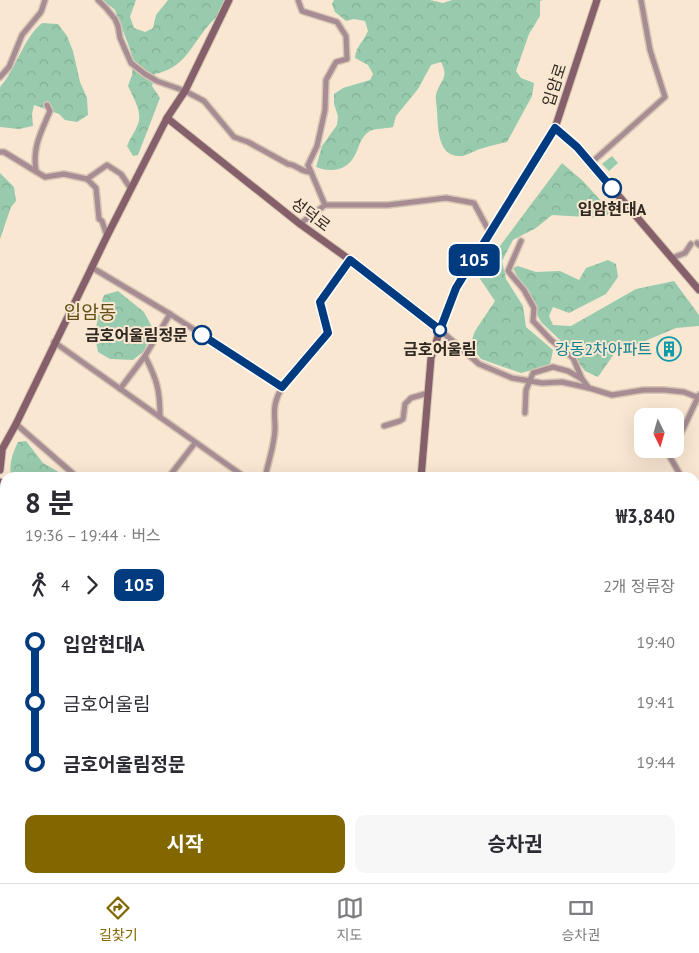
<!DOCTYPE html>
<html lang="ko">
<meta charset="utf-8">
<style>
:root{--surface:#fff;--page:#f7f7f7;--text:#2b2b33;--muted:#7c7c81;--line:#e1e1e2;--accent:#826700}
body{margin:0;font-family:"PT Sans","Noto Sans KR",sans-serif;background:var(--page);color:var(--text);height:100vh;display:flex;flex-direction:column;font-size:19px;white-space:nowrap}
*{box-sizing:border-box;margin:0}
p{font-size:16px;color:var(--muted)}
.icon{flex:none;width:28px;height:28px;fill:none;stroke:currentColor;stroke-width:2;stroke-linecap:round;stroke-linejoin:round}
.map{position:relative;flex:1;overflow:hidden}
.sheet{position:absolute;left:0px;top:472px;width:700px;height:411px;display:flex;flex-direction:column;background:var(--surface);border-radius:15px 15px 0 0;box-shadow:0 5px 20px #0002}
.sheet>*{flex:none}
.badge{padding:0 10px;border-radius:8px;font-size:18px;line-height:32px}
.needle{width:32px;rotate:175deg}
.buttons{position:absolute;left:634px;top:408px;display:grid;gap:10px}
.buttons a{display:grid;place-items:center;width:50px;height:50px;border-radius:10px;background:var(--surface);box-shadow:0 5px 20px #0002;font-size:25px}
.map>.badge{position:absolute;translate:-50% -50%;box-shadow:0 0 0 2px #fff}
.legs{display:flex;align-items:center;gap:8px;height:55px;padding:0 25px;font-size:16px}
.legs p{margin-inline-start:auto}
.summary{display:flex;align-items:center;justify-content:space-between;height:85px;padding:0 25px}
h1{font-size:28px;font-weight:700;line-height:38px}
.primary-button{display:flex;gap:10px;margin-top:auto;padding:10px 25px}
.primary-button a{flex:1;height:58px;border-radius:10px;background:var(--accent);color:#fff;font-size:20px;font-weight:700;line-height:58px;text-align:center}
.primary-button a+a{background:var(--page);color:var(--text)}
ul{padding:0 25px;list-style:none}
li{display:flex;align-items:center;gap:18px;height:60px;font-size:19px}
li i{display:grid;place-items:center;width:8px;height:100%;margin:0 6px;background:currentColor}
li i::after{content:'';width:12px;height:12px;margin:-6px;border:4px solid;border-radius:50%;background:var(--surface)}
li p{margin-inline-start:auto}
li:first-child i{background:linear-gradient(#0000 50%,currentColor 0)}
li:last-child i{background:linear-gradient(currentColor 50%,#0000 0)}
.menu{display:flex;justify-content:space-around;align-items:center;height:70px;border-top:1px solid var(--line);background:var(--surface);font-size:14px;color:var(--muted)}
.menu a{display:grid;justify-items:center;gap:2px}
.menu .active{color:var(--accent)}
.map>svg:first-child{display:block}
.forest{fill:url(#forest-crowns)}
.park{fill:url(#park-tufts)}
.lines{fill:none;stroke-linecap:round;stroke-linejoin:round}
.street-casing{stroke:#d5c5b2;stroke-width:8}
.secondary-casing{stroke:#d5c5b2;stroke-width:9}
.street{stroke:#a78d93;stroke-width:5}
.secondary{stroke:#85606a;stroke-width:7}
.line-1-casing{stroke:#fff;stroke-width:11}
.line-1{stroke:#003b80;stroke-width:8}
.stop-1-dot{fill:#fff;stroke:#003b80;stroke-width:2.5}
.labels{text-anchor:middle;stroke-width:4;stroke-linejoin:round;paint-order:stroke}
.street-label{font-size:16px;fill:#302921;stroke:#f9e7d2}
.stop-label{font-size:16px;font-weight:bold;fill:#302921;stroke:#f9e7d2}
.culture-label{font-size:16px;fill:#0d838f;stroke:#f9e7d2;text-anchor:end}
.quarter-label{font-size:19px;fill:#634f13;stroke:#f9e7d2}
</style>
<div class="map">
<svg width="699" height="883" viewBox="0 0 699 883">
<defs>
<pattern id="forest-crowns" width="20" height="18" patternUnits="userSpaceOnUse" patternTransform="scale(1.25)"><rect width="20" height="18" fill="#98cbad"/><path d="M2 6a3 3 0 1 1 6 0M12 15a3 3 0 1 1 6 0" fill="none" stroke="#83ae95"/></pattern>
<pattern id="park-tufts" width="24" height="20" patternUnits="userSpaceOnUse" patternTransform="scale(1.25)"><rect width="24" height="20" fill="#98cbad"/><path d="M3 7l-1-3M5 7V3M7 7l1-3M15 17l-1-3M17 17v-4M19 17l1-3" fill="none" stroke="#83ae95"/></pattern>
</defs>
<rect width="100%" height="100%" fill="#f9e7d2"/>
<g class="forest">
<path d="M103,0H136L130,17L134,28L145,32L153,28L156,15L168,0H230C223,11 215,18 207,27C190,48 184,68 155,74L152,86L160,98L138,155L133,156L127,146C130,138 135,132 138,124C143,113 133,97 128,86L132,75L133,59L130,49L115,10Z"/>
<path d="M334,0H430L443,3L452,0H543L540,1V16L529,34L516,71L521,78L534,83L532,96L507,142C498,144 489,146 480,149C473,151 466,157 458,156C437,155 438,125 437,111C437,106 435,99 436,95C439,81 450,79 441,62L431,65L418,89L396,116L393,127C386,129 376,128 370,131C355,139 361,162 339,169C330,171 324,170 316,167L322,146L337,125L338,116L334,104V94L343,88L370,80L373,74L368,65L355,58C356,45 363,43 368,31L365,21L354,19L346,21L335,12L332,4Z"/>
<path d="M42,23L58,24L67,36L73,51L80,82L87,98L88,115L77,122L65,120L59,114L34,105L32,114L33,126L19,129L0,127V87C17,68 22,40 42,23Z"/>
<polygon points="562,163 583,181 611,212 603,218 552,215 536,228 513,240 502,261 506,279 523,306 526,327 553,350 550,365 521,373 481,359 470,345 475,331 495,301 476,273 497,250"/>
<polygon points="0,173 14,187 16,201 11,207 0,239"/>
<polygon points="608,260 616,264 618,277 606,294 569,313 553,307 549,316 553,325 571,326 636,289 674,281 699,315 699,326 676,328 614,354 598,377 585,371 563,343 541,322 513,268 518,266 536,272 560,271 579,280 586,268"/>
<path d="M118,291L144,312L153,329L144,351L133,360L110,359L98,352C93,332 98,313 104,295Z"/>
<path d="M26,441L43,463L62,474L65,477H11C9,464 12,454 18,442Z"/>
<polygon points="0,630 5,634 5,674 0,680"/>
<polygon points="5,717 5,750 0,750 0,718"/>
<rect x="0" y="764" width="5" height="48"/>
<path d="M0,836C6,847 9,865 0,875Z"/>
<polygon points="71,879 270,879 272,883 69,883"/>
</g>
<polygon class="park" points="612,156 618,163 609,171 602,164"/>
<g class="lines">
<g class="street-casing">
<g id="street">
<path d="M98,0L106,8L115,19L118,26L120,38L131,63L145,74L157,81L185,91L204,101L234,137L248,142L288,164C298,165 300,172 311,172"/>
<polyline points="298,0 302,11 337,22 346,36 347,59 336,62 326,80 325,110 317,146 308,165 325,205"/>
<polyline points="0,77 9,67 22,35 41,12 45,0"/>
<polyline points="0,152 4,152 45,177 64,174 87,179 96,188 99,219 102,221 107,236"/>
<polyline points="591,163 665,97 650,50 641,0"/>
<path d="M36,171C32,148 41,132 50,111L47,105"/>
<polyline points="87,179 107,165 121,174 131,189"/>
<polyline points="300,224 325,205 388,205 446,198 474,203 490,233"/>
<polyline points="521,241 508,271 524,290 534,308 533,321 551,340 573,358 582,379"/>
<polyline points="697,243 699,245"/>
<polyline points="672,258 685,253 691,244"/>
<polyline points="91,267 170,314 283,387"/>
<polyline points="440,330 479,364 512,378 542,383 562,382 589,388"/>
<polyline points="54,342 246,478"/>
<path d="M145,356C157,380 160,390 160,417"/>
<polyline points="120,389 145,356 170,314"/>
<polyline points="525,413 526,390 533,373 553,367 568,371 582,379 589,388 612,395 643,390 664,390 684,392 699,398"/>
<polyline points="16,424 78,478"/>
<polyline points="384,426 400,421 403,419 405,404 411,398 428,393"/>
<polyline points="675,446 699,395"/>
<polyline points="674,449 670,457 682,478"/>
<polyline points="168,478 195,443"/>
<path d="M265,478C268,462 275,444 275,428C275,418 273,410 276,401C282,379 313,350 328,333L319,302L350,260"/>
<polyline points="695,498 699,505"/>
<polyline points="695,758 699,754"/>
<polyline points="284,879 286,883"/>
<polyline points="54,883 56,879"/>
<polyline points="361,883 364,879"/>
<polyline points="511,883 519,879"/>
</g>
</g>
<g class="secondary-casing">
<g id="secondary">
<polyline points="167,118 300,224 350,260 440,330"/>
<polyline points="555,128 577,147 699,290"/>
<polyline points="0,453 16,424 107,236 167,118 185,91 229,0"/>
<polyline points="0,470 2,452"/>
<polyline points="421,478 431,358 440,330 456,288 555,128 597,0"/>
<polyline points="0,482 2,490 0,498"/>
<polyline points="0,509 5,512"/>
<polyline points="695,652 699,650"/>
<polyline points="0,755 5,756"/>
<polyline points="443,879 448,883"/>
<polyline points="695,883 699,871"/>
</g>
</g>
<use href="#street" class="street"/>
<use href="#secondary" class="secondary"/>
</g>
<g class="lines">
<g class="line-1-casing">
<polyline id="line-1" points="202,335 282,387 328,333 320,302 350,260 440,330 456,288 555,128 577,147 612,188"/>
</g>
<use href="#line-1" class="line-1"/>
</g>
<defs>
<g id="building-ring" transform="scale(1.25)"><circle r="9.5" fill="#f9e7d2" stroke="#0f9aa8" stroke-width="1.5"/><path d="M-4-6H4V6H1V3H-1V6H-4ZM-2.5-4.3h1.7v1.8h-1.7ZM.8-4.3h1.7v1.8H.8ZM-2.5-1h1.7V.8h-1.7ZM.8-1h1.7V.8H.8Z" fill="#0f9aa8"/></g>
</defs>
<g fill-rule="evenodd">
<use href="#building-ring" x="669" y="349"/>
</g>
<g class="stop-1-dot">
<circle cx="612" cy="188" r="9"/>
<circle cx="440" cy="330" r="6"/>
<circle cx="202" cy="335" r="9"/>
</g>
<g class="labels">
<g class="street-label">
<text transform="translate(554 85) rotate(-72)" y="6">입암로</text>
<text transform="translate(311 214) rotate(37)" y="6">성덕로</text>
</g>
<g class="stop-label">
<text x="612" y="215">입암현대A</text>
<text x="188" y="341" text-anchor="end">금호어울림정문</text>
<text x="440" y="355">금호어울림</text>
</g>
<g class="culture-label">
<text x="652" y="355">강동2차아파트</text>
</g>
<g class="quarter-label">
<text x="90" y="319">입암동</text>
</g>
</g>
</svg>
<div class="buttons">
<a><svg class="needle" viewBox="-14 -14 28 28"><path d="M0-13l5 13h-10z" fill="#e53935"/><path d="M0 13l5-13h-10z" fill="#7c7c81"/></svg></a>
</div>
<b class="badge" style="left:474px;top:260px;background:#003b80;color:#fff">105</b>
<section class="sheet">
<div class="summary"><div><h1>8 분</h1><p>19:36 – 19:44 · 버스</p></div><b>₩3,840</b></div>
<div class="legs"><svg class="icon" aria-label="walk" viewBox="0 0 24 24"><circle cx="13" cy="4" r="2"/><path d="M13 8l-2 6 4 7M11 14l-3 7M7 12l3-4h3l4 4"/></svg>4<svg class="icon" aria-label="forward" viewBox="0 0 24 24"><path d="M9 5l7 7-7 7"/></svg><b class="badge" style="background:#003b80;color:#fff">105</b><p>2개 정류장</p></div>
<ul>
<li><i style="color:#003b80"></i><b>입암현대A</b><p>19:40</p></li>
<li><i style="color:#003b80"></i><span>금호어울림</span><p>19:41</p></li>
<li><i style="color:#003b80"></i><b>금호어울림정문</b><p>19:44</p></li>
</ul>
<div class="primary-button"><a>시작</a><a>승차권</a></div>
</section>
</div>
<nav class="menu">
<a class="active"><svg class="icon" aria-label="directions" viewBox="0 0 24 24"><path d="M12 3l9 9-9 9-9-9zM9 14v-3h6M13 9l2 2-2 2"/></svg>길찾기</a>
<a><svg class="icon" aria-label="map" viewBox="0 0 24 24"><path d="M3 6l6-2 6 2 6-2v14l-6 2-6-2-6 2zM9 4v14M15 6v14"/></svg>지도</a>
<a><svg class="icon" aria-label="tickets" viewBox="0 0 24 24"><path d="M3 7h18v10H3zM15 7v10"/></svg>승차권</a>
</nav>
